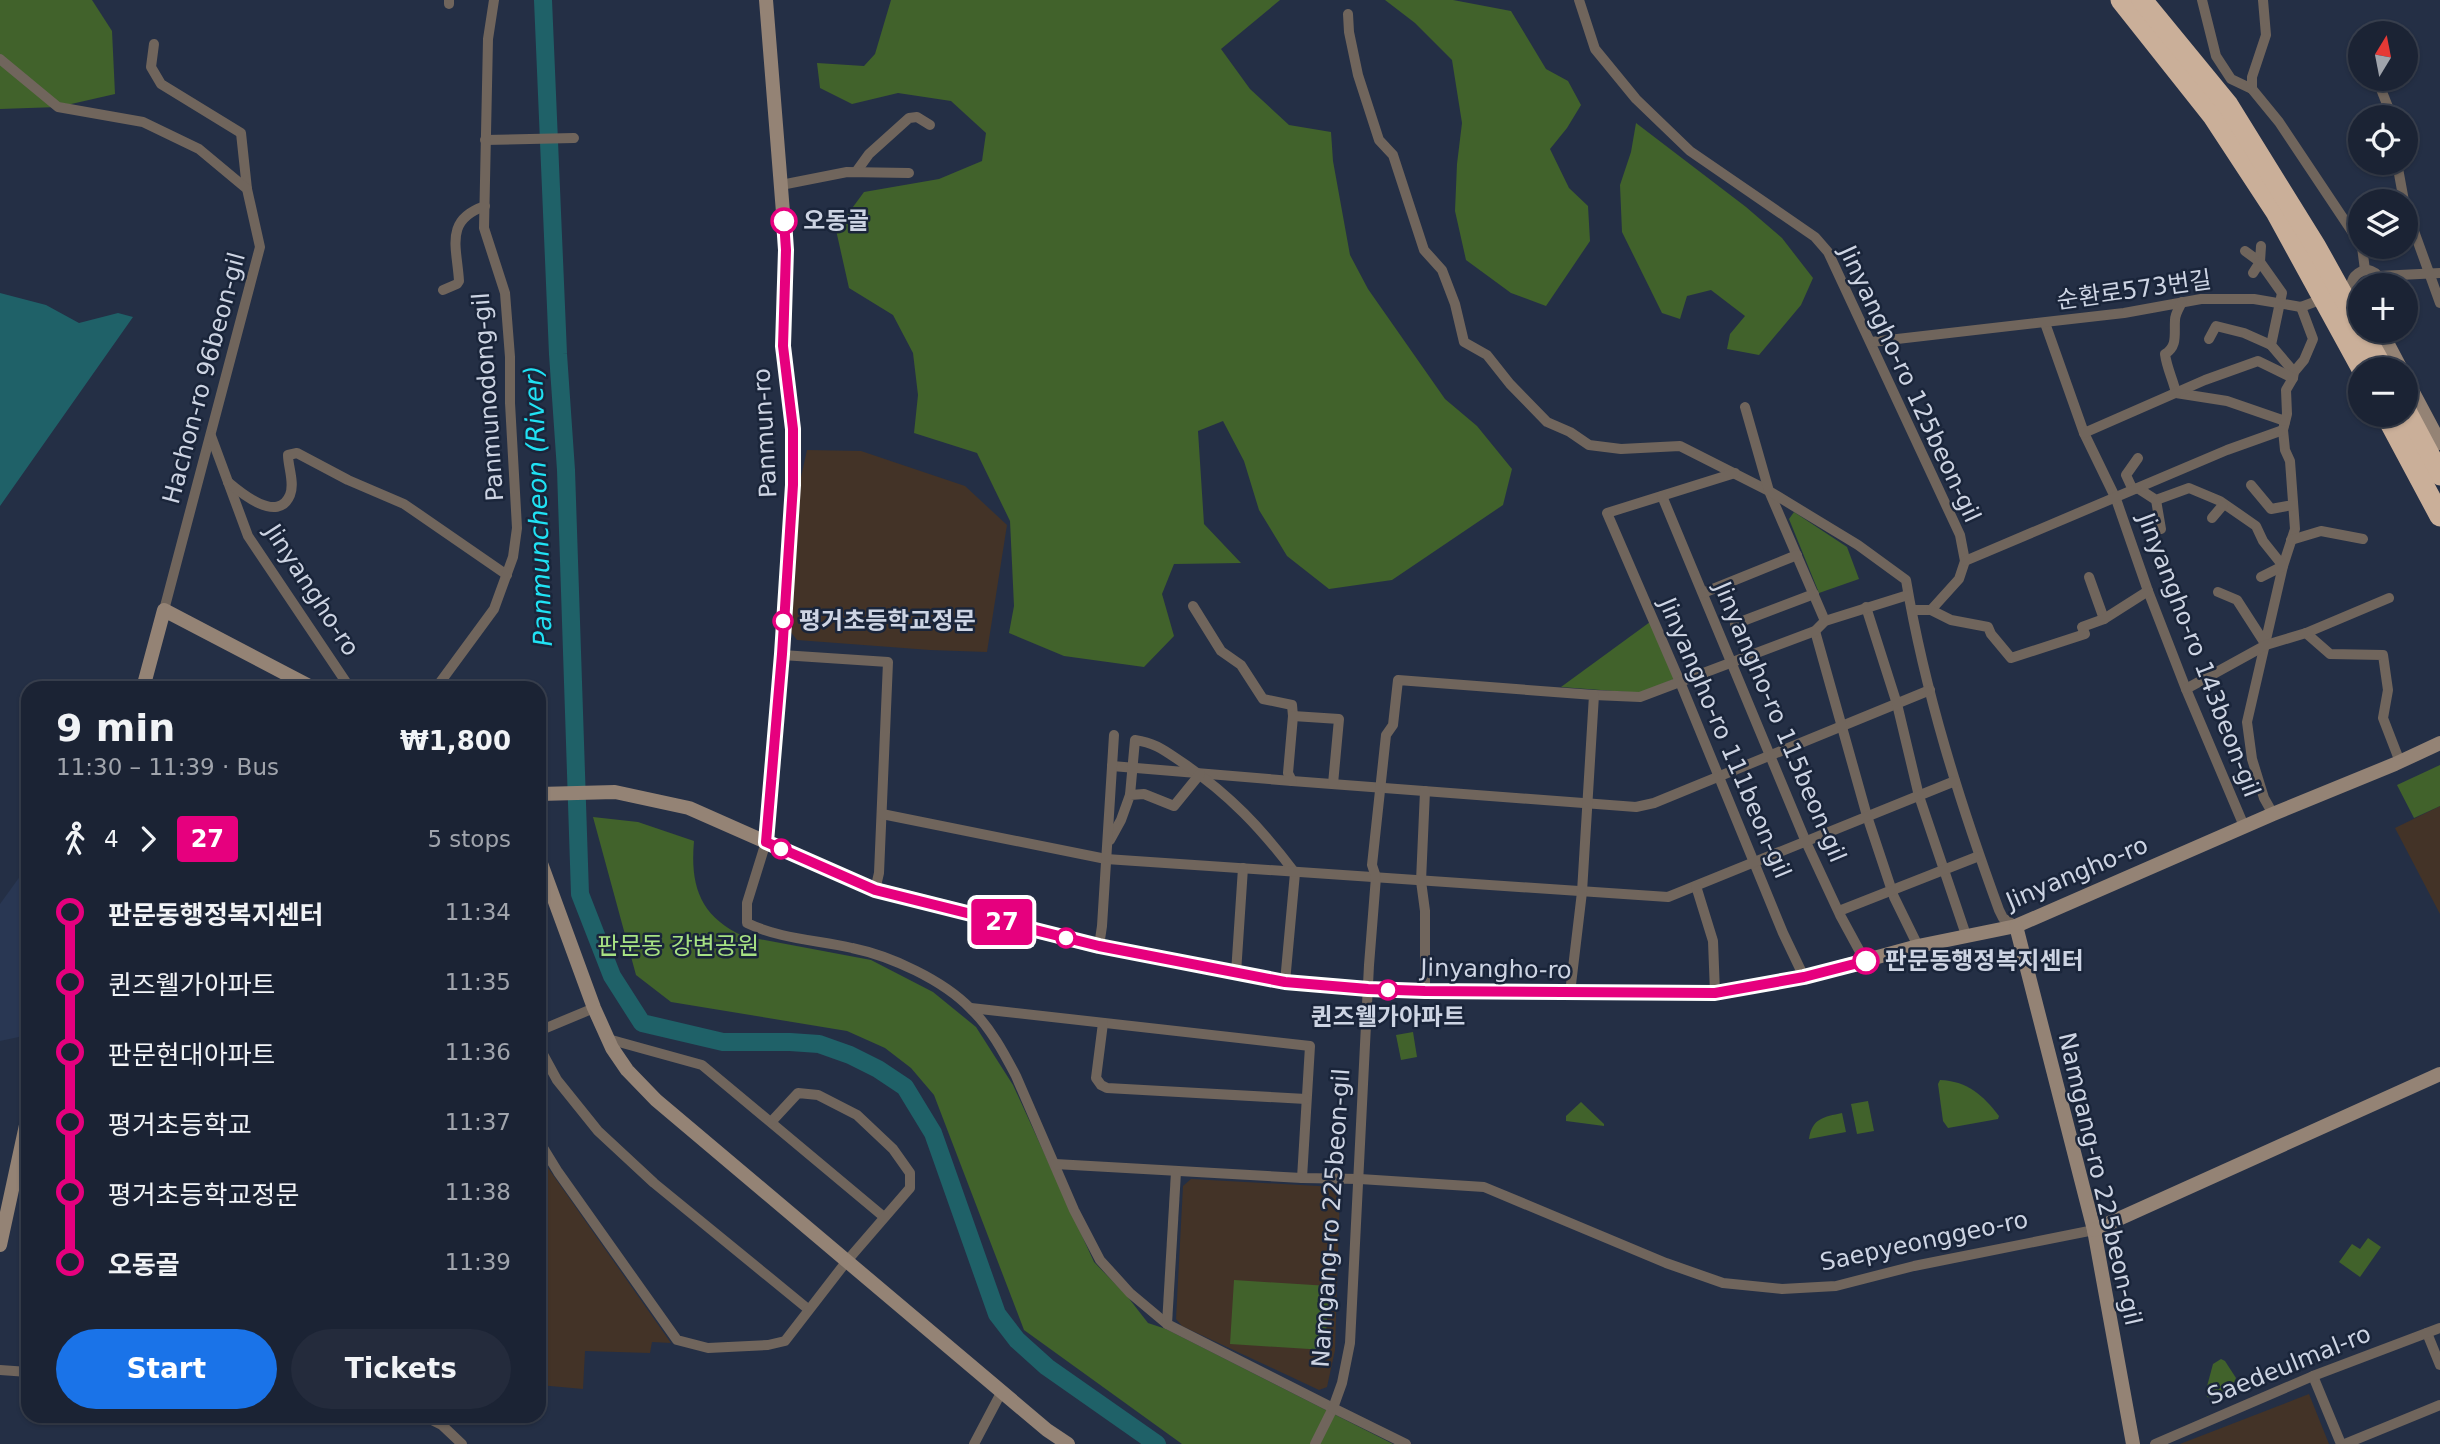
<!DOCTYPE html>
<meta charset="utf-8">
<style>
:root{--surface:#1b2334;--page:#242b3c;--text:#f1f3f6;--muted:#a0a4ac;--line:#39404f;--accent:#1a73e8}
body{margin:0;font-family:"DejaVu Sans","Noto Sans KR",sans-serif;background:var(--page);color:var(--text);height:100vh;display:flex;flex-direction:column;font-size:26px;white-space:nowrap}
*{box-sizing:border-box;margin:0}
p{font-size:23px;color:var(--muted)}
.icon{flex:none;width:38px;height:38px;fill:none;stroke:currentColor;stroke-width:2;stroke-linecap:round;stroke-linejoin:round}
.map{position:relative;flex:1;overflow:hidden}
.side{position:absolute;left:21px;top:681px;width:525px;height:742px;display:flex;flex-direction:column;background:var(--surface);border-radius:21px;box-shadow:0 2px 5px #0004,0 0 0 2px var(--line)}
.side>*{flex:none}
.badge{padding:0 14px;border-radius:5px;font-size:24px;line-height:46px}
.needle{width:46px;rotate:10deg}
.controls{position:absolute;left:2348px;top:21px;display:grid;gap:14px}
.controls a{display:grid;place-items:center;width:70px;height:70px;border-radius:50%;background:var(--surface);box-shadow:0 2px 5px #0004,0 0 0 2px var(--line);font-size:35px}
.map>.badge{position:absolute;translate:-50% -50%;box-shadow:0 0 0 4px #fff}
.legs{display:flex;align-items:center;gap:10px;height:77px;padding:0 35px;font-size:23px}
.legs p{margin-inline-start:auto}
.headline{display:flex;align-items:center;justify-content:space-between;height:119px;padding:0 35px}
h1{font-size:38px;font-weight:700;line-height:52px}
.cta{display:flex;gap:14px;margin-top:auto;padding:14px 35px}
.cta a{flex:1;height:80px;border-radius:42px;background:var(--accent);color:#fff;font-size:28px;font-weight:700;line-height:80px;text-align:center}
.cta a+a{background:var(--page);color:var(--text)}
ul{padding:0 35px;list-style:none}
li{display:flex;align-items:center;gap:24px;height:70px;font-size:26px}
li i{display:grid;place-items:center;width:10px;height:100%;margin:0 9px;background:currentColor}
li i::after{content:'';width:18px;height:18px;margin:-9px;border:5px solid;border-radius:50%;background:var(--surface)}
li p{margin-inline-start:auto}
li:first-child i{background:linear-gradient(#0000 50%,currentColor 0)}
li:last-child i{background:linear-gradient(currentColor 50%,#0000 0)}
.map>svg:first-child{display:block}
.built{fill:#293753}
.education{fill:#433327}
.green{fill:#41622b}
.water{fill:#1f6168}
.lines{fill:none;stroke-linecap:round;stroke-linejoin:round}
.river{stroke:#1f6168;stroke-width:18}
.street{stroke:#70655c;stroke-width:10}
.secondary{stroke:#948375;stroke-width:14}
.highway{stroke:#caaf99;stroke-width:21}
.line-1-casing{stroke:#fff;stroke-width:16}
.line-1{stroke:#e6007e;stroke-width:10}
.stop-1-dot{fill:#fff;stroke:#e6007e;stroke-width:3.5}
.labels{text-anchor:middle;stroke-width:5;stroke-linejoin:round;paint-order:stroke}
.stop-label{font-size:24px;font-weight:bold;fill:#cdd4e3;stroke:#1a253a;text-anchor:start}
.street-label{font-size:24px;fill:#cdd4e3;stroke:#1a253a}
.park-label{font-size:24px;fill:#a7e283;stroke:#1a253a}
.water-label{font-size:26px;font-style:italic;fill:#20e2f4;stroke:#1a253a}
</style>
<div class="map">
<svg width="2440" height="1444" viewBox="0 0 2440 1444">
<rect width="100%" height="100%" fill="#242f45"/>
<polygon class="built" points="21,875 28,884 28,1035 0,1041 0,904"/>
<g class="education">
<polygon points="807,450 861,451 965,486 1007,525 987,652 930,650 797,640 790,631 801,477"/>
<polygon points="2440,806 2440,914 2395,828"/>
<polygon points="539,1155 671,1343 652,1342 650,1353 585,1351 583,1389 539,1385"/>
<polygon points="1191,1179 1336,1187 1340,1192 1335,1350 1327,1387 1319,1390 1182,1326 1176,1319 1183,1186"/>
<polygon points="2309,1394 2329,1444 2180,1444"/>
</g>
<g class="green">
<polygon points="0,0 92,0 112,31 115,94 58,107 0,109"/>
<polygon points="891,0 1280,0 1221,49 1250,89 1289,125 1331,132 1333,161 1350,255 1368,289 1445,399 1477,426 1512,469 1503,505 1392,580 1329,589 1287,556 1259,510 1244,461 1223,421 1198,431 1204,524 1241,563 1174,564 1162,594 1174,636 1144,667 1064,656 1009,633 1014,606 1010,521 977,453 914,433 918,395 913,353 893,315 849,288 836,230 864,192 939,179 982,161 986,133 951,101 898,93 852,104 820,88 817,63 864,66 875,54"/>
<polygon points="1385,0 1453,0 1511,11 1546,69 1568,81 1581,105 1567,128 1550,149 1569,188 1588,206 1590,241 1546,306 1511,293 1466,260 1455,211 1457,164 1462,123 1452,60 1415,23"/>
<polygon points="1636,123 1746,207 1782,238 1813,278 1801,305 1759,355 1727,349 1730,334 1745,316 1711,290 1687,296 1680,319 1662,313 1622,232 1620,185 1631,152"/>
<polygon points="1794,512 1847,547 1859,579 1819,593 1789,519"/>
<polygon points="1650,622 1674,679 1640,693 1561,687"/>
<polygon points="2440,765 2440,806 2414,818 2397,785"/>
<path d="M593,817L638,822L694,841C690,886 700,916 743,936L871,960L933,992L976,1027L1013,1085L1094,1262L1127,1296L1148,1323L1166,1329L1393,1444H1182L1024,1330L934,1095L911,1068L885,1048L847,1031L671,1002L636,975Z"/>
<polygon points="1413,1032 1417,1057 1401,1060 1396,1035"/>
<path d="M1940,1080C1967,1081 1983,1095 1999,1116L1998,1119L1948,1128L1943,1121L1938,1084Z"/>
<polygon points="1868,1101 1874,1131 1857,1134 1851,1104"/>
<polygon points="1581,1102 1604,1124 1604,1126 1566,1121 1566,1116"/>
<path d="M1842,1113L1846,1132L1809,1139C1812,1118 1824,1117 1842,1113Z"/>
<polygon points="2368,1238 2381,1247 2360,1277 2339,1262 2352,1244 2360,1249"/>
<polygon points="1234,1280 1329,1286 1325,1350 1230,1344"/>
<path d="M2221,1359L2225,1361L2236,1378C2232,1389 2219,1399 2207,1397L2206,1390L2213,1364Z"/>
</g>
<polygon class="water" points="0,293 46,305 79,323 118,313 133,317 0,506"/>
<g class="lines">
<polyline class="river" points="543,0 558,354 566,470 580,894 612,976 642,1023 723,1042 790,1042 819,1044 850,1055 878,1069 905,1087 933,1133 997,1314 1017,1340 1047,1367 1157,1444"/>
<g class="street">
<polyline points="1579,0 1595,49 1636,99 1690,151 1815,237 1828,252 1960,535 1965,561 1959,579 1931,610 1912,610"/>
<polyline points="2202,0 2216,56 2231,79 2252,89"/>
<polyline points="2263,0 2266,35 2252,77 2252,89 2279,122 2361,245"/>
<polyline points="449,4 449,0"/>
<polyline points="1348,14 1349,32 1358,75 1379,140 1393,155 1424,250 1442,270 1455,304 1464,342 1487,355 1510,384 1547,422 1570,432 1589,445 1621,449 1680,446 1769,491 1825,621"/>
<polyline points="2366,33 2373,27"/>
<polyline points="2361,37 2359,39 2361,47"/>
<polyline points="154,44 151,67 161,84 241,133 247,189"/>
<polyline points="0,59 58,107 143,122 199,149 247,189 260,247 164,610"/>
<polyline points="2377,79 2392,117"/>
<polyline points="485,140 574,138"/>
<polyline points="2397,163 2404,201"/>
<polyline points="856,172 869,154 909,118 917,117 930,125"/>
<polyline points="781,185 847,172 909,173"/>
<polyline points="2406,209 2440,303"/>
<polyline points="2362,247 2365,270"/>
<polyline points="2245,251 2260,262 2261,246"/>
<polyline points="2253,273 2260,262 2282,293 2271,345 2294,372"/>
<polyline points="2379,276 2440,273"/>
<path d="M443,290L457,284L459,281C457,247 444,220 485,206"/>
<path d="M2361,300C2333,282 2374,252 2382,285"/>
<polyline points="2045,323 2084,433 2116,499 2148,591 2186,689 2244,826"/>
<polyline points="2209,339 2216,326 2244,333 2271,345"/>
<polyline points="1871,342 2124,313 2201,299 2254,299 2301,307 2325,298"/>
<polyline points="2293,378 2294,372 2304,360 2313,339 2301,307"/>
<polyline points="2176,393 2227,401 2285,421 2284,425"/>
<path d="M2176,393C2173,379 2167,369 2165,354C2178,346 2174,334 2175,320C2175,314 2179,308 2182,302"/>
<path d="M1745,407L1769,491L1858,545L1906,580C1925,693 1960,803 1999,910L2003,918L2016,926"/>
<polyline points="2084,433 2205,380 2258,361 2293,378 2286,390 2287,414 2283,430 2285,450 2290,461 2295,529 2283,566 2247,722 2252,759 2264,798 2273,814"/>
<polyline points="211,436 248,536 350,688"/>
<polyline points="2138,458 2126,475 2132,488 2139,489 2156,500 2189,488 2220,501 2256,526 2263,541 2283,566 2261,577"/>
<polyline points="1735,473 1607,513 1680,682 1783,933 1804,977"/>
<path d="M228,482C241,493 278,524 290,495C295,483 288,467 288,455L297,453L348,480L404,504L507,575"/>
<polyline points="2251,485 2271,509 2293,505"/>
<polyline points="1662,496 1806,842 1840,915 1865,961"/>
<polyline points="2156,500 2161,529"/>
<polyline points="2212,518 2223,505"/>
<polyline points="2291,540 2321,531 2363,539"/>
<polyline points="1965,561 2227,450 2283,430"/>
<polyline points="2089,577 2104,619"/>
<polyline points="2218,592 2237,600 2266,645"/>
<polyline points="1703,593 1797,555"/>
<polyline points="1193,606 1221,651 1241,665 1263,699 1292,705 1293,716 1288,773 1292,781 1636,807 1654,803 1930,690"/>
<polyline points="1866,607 1897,704 1919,796 1966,935"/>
<polyline points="1931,610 1951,620 1988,627 1991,634 2011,658 2085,634 2082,627 2104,619 2148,591"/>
<polyline points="1735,624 1814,594"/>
<polyline points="1815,631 1867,816 1894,897 1918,946"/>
<polyline points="2306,633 2330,654 2383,655 2388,690 2383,718 2400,762"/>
<polyline points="782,655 888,662 879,873 875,890"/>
<polyline points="436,688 494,609 513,557 517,528 510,403 510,357 505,293 484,228 488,39 494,0"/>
<polyline points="2186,689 2266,645 2306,633 2389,598"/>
<polyline points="1594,695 1640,697 1815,631 1825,621 1908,595"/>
<polyline points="1293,716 1339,719 1333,784"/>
<polyline points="1112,766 1292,781"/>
<polyline points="1425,791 1421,881 1425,911 1425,991"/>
<path d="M1130,795L1135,740C1156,743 1165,751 1183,763C1229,794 1262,829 1295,873L1285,982"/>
<polyline points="882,814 1106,859 1668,897 1955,781"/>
<polyline points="1110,840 1121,820 1130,795 1144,794 1174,806 1200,774"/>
<path d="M766,842L747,903V923C780,939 817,940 852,948C891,956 943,980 971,1009C990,1027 1004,1053 1016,1076L1074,1210L1100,1260L1130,1293L1167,1324L1333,1408L1315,1444"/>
<polyline points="1696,886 1713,941 1715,993"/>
<polyline points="1839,911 1979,856"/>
<polyline points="1099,946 1102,926 1114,735"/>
<polyline points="1236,973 1243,868"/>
<polyline points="971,1008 1310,1046 1302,1178"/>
<polyline points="1103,1023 1096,1078 1101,1085 1107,1088 1306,1099"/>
<polyline points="539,1031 594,1008"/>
<polyline points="608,1039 702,1065 884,1217"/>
<polyline points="539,1047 557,1080 598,1131 654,1183 808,1309"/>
<polyline points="539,1141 558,1172 677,1340 708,1348 768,1345 785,1341 846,1262 910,1188 910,1173 893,1149 857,1115 818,1095 798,1093 772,1121"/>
<polyline points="1055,1164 1302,1178 1360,1179 1484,1187 1666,1263 1723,1283 1782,1289 1836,1286 1914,1266 2094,1230"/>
<polyline points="1167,1324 1176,1172"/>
<polyline points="2427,1333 2440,1365"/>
<polyline points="0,1370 28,1372"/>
<polyline points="2313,1376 2341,1444"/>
<polyline points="424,1416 442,1425 462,1444"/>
<polyline points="974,1444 1002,1391"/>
<polyline points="1406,1444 1333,1408 1342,1383 1350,1343 1369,965 1376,877 1372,865 1386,735 1393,725 1398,680 1594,695 1582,892 1570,993"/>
<polyline points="2155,1444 2313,1376 2440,1328"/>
<polyline points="2345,1444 2440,1405"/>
</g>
<g class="secondary">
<polyline points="2381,331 2401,369"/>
<polyline points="2406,379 2440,443"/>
<polyline points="143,688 164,610 313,688"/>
<polyline points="539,794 615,792 689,808 875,890 1099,946 1285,982 1368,989 1425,991 1715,993 1804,977 1918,946 2016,926 2273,814 2395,764 2440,743"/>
<polyline points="766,842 782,655 793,486 793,429 783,346 786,250 766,0"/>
<polyline points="539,858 594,1008 612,1048 627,1070 656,1100 1047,1430 1068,1444"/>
<polyline points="2016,926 2094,1230 2133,1444"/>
<polyline points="2094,1230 2440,1074"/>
<polyline points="0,1245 28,1116"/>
</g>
<g class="highway">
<polyline points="2121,0 2213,116 2276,212 2362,369"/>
<polyline points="2142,0 2228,105 2316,247 2361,328"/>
<polyline points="2362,331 2383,369"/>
<polyline points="2406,411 2440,475"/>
<polyline points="2386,415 2440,516"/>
</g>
</g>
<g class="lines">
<g class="line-1-casing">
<polyline id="line-1" points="784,221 786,250 783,346 793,429 793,485 782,654 766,842 875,890 1099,946 1285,982 1368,989 1425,991 1715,993 1804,977 1866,961"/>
</g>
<use href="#line-1" class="line-1"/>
</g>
<g class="stop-1-dot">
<circle cx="784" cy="221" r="12"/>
<circle cx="783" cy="621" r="9"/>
<circle cx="781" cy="849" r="9"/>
<circle cx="1066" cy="938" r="9"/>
<circle cx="1866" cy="961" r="12"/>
<circle cx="1388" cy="990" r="9"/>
</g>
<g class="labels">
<g class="stop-label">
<text x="803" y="229">오동골</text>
<text x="799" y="629">평거초등학교정문</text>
<text x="1885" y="969">판문동행정복지센터</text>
<text x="1388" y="1025" text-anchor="middle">퀸즈웰가아파트</text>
</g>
<g class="street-label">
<text transform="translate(2134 290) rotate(-8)" y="8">순환로573번길</text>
<text transform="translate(204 378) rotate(-75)" y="8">Hachon-ro 96beon-gil</text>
<text transform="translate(1910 384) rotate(65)" y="8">Jinyangho-ro 125beon-gil</text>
<text transform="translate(488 397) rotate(-94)" y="8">Panmunodong-gil</text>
<text transform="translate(765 433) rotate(-93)" y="8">Panmun-ro</text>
<text transform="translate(312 590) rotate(57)" y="8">Jinyangho-ro</text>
<text transform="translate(2199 655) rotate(69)" y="8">Jinyangho-ro 143beon-gil</text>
<text transform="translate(1780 722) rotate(67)" y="8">Jinyangho-ro 115beon-gil</text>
<text transform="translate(1725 738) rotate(67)" y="8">Jinyangho-ro 111beon-gil</text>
<text transform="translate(2077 873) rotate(-23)" y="8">Jinyangho-ro</text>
<text transform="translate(1496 969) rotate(1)" y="8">Jinyangho-ro</text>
<text transform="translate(2100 1179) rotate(77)" y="8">Namgang-ro 225beon-gil</text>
<text transform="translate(1331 1218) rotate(-86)" y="8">Namgang-ro 225beon-gil</text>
<text transform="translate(1924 1241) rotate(-12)" y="8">Saepyeonggeo-ro</text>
<text transform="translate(2289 1365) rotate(-22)" y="8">Saedeulmal-ro</text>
</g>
<g class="park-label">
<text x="678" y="954">판문동 강변공원</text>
</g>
<g class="water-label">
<text transform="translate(538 506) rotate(-92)" y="9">Panmuncheon (River)</text>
</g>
</g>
</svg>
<div class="controls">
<a><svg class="needle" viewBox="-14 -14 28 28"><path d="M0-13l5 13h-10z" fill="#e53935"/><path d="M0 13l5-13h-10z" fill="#a0a4ac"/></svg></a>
<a><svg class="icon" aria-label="locate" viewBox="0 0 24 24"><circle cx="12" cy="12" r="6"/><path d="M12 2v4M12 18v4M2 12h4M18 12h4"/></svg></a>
<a><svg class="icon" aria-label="layers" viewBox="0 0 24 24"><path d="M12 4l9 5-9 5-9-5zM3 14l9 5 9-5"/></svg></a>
<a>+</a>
<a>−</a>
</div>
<b class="badge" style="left:1002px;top:922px;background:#e6007e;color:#fff">27</b>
<section class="side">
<div class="headline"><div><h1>9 min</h1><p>11:30 – 11:39 · Bus</p></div><b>₩1,800</b></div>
<div class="legs"><svg class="icon" aria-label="walk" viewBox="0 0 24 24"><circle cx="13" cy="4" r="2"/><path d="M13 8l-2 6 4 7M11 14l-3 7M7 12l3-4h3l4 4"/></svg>4<svg class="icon" aria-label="forward" viewBox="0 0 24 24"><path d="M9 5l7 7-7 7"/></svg><b class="badge" style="background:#e6007e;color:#fff">27</b><p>5 stops</p></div>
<ul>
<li><i style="color:#e6007e"></i><b>판문동행정복지센터</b><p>11:34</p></li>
<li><i style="color:#e6007e"></i><span>퀸즈웰가아파트</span><p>11:35</p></li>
<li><i style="color:#e6007e"></i><span>판문현대아파트</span><p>11:36</p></li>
<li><i style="color:#e6007e"></i><span>평거초등학교</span><p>11:37</p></li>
<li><i style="color:#e6007e"></i><span>평거초등학교정문</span><p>11:38</p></li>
<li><i style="color:#e6007e"></i><b>오동골</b><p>11:39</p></li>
</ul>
<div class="cta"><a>Start</a><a>Tickets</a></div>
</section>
</div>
